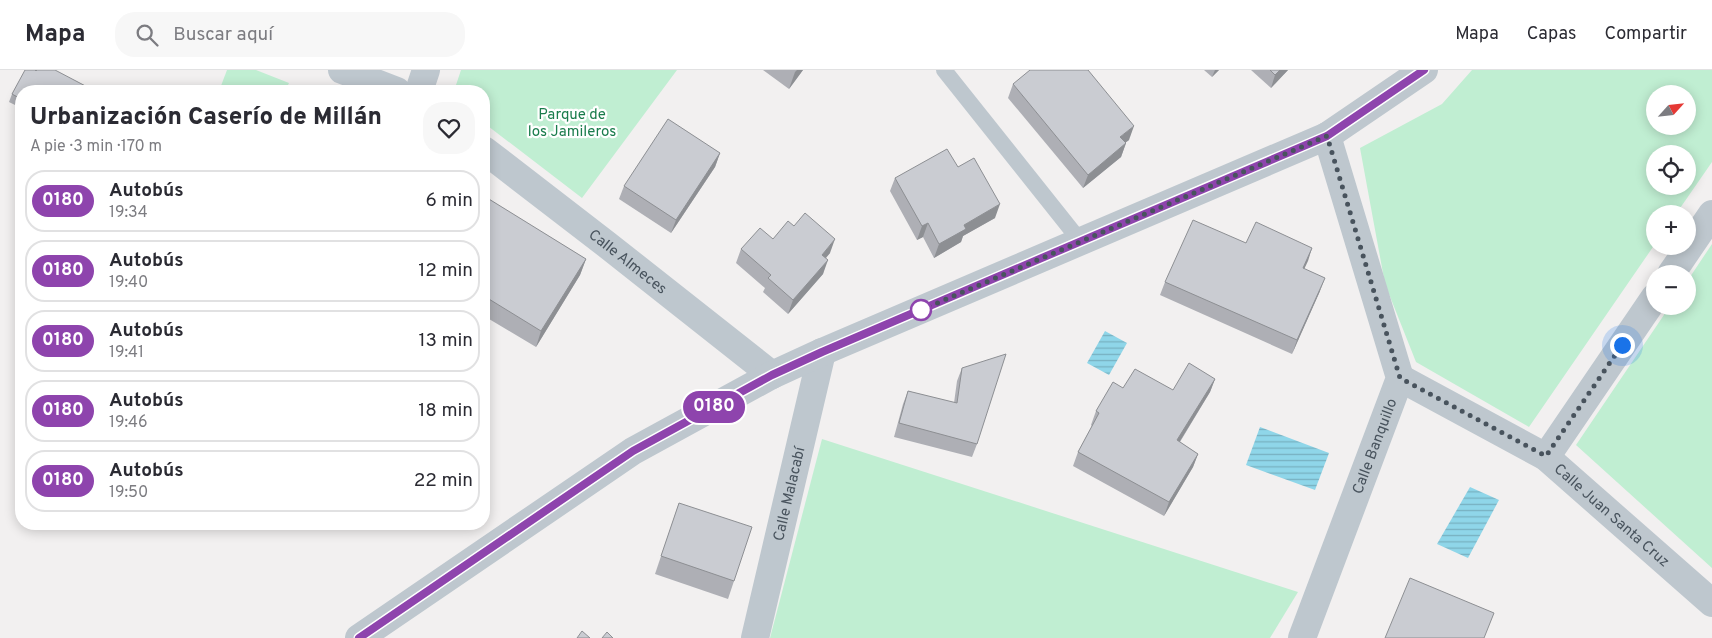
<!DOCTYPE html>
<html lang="es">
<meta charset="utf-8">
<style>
:root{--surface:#fff;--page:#f7f7f7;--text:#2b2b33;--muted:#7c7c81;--line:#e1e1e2}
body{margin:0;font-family:Overpass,sans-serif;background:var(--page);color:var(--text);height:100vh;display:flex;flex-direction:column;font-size:19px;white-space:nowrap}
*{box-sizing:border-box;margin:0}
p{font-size:16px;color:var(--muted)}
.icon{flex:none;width:28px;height:28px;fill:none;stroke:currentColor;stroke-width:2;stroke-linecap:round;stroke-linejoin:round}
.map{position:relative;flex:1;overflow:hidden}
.side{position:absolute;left:15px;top:15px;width:475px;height:445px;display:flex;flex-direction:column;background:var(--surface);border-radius:20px;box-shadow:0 2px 12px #0003}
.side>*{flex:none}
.badge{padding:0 10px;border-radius:16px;font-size:18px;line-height:32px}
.needle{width:32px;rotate:63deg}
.buttons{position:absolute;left:1646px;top:15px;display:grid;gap:10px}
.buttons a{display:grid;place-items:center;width:50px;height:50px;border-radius:50%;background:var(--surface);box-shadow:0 2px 12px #0003;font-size:25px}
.you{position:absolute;width:25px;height:25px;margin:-12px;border:4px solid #fff;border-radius:50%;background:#1a73e8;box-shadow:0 0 0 8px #1a73e833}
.map>.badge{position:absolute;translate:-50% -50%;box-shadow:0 0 0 2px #fff}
.round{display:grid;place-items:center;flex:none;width:52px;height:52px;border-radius:20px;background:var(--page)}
.overview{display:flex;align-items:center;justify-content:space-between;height:85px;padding:0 15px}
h1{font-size:24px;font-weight:800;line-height:38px}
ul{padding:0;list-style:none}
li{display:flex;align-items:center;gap:15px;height:62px;margin:0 10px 8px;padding:0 5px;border:2px solid var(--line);border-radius:20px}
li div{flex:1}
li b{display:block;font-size:19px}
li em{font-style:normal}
li .badge{min-width:55px;font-weight:700;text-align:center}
header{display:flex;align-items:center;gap:30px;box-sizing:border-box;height:70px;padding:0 25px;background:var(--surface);border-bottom:1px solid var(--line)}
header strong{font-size:24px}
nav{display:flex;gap:28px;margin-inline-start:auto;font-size:18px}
.search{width:350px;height:45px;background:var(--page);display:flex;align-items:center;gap:12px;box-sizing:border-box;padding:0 18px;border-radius:20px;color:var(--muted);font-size:19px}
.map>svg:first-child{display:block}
.green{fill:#c0eed2;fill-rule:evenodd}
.water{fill:url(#water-rules)}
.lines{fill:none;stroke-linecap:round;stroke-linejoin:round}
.service{stroke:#bec7ce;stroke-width:16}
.minor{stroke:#bec7ce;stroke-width:28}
.tertiary{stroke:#bec7ce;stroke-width:28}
.wall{fill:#aeafb5}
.shaded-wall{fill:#8d8f93}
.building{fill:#caccd2;stroke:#8d8f93}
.line-casing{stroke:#fff;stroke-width:11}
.line{stroke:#8e44ad;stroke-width:8}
.walk{stroke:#48535d;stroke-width:5;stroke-dasharray:0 9}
.stop-dot{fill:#fff;stroke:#8e44ad;stroke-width:2.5}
.labels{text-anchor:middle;stroke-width:4.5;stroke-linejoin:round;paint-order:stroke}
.park-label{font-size:15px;fill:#1a7c4c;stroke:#fff}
.street-label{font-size:15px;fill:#48535d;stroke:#fff}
</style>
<header>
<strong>Mapa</strong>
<div class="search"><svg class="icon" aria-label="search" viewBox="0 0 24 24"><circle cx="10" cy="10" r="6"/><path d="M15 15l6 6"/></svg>Buscar aquí</div>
<nav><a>Mapa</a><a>Capas</a><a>Compartir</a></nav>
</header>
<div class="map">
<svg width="1712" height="568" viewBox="0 0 1712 568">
<defs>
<pattern id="water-rules" width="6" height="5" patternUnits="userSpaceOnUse" patternTransform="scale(1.25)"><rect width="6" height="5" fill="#8fd6e9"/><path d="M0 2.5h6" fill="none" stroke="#77b0c0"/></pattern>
</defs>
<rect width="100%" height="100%" fill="#f2f0f0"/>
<g class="green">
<polygon points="227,0 256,0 289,13 285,21 219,21"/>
<polygon points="461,0 677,0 582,128 484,53 484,21 454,21"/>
<path d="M1472,0H1712V92L1676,144H1655V174L1529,357L1416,292L1385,214L1360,78L1442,34ZM1655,24H1688V56H1655ZM1655,84H1688V116H1655Z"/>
<polygon points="1712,174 1712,498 1576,375 1670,236 1688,236 1688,210"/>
<polygon points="822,369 1298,522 1270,568 770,568"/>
</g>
<g class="water">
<polygon points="1105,261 1127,273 1109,305 1087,293"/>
<polygon points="1260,357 1329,383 1315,420 1246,395"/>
<polygon points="1470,417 1499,430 1468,488 1437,474"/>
</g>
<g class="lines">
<polyline class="service" points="944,0 1081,172"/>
<g class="minor">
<polyline points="342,0 397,21"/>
<polyline points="419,21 426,0"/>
<path id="s1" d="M484,80L606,174L772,305"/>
<polyline points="1671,204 1712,144"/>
<path id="s2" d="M1400,308L1546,387L1712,533"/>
<polyline points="1546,387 1655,227"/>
<path id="s3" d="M755,568L822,282"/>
<path id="s4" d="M1302,568L1400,308L1327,66"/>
</g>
<polyline class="tertiary" points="359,568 633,381 772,305 822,282 1327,66 1424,0"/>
</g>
<g class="wall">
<polygon points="763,0 803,0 789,19"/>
<polygon points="1204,0 1219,0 1212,7"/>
<polygon points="1251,0 1288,0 1271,18"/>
<polygon points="36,1 21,21 21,38 9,32 12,24"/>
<polygon points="1013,14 1129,70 1125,73 1126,73 1121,87 1083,118 1008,28"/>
<polygon points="720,83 715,97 671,163 619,129 624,116"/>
<polygon points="958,97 995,148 963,166 961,172 934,188 923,167 917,170 890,121 895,108"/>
<polygon points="484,111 484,127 586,189 580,205 536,277 484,246"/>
<polygon points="773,169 830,183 826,188 823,204 788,244 763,222 765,218 736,193 741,179"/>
<polygon points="1246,173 1312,178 1304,199 1320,221 1292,284 1160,225 1165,212"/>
<polygon points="962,298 977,374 972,387 894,367 903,334 908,321 954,333 957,311"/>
<polygon points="1215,309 1210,322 1180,372 1198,384 1193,397 1164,446 1073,396 1078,382 1092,356 1091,355 1096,341 1123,318 1173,320"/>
<polygon points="679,433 734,511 728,529 655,504"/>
</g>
<g class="shaded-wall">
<polygon points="797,0 803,0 789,19 795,2"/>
<polygon points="1215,0 1219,0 1212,7"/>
<polygon points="1280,0 1288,0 1271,18 1275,5"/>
<polygon points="1134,56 1129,70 1115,80 1120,67"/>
<polygon points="1126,73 1121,87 1083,118 1088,105"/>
<polygon points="720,83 715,97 671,163 676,150"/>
<polygon points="489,115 484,129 484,122"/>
<polygon points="1000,134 995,148 963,166 961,172 934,188 939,174 964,155"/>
<polygon points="928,153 923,167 917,170 922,156"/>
<polygon points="835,169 830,183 817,198 822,185"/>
<polygon points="1312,178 1308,191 1298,212 1303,198"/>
<polygon points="586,189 580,205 536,277 541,261"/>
<polygon points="828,190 823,204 788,244 793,230"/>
<polygon points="1325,208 1320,221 1292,284 1297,270"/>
<polygon points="1215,309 1210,322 1172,384 1177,370"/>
<polygon points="1198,384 1193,397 1164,446 1169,432"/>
</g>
<g class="building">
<polygon points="25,0 35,0 36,1 37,0 55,0 95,21 21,21 21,29 12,24"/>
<polygon points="1030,0 1088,0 1134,56 1120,67 1126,73 1088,105 1013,14"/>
<polygon points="1270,0 1280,0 1275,5"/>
<polygon points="668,49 720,83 676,150 624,116"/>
<polygon points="947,79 958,97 974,88 1000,134 964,155 966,159 939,174 928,153 922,156 895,108"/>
<polygon points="484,111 489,115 484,122"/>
<polygon points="484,126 586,189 541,261 484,226 484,198 489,189 484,185"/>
<polygon points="805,143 835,169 822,185 828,190 793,230 768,208 771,205 741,179 760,158 773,169 788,151 794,156"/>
<polygon points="1193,150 1246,173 1256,152 1312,178 1303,198 1325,208 1297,270 1165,212"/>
<polygon points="1006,284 977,374 899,353 908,321 957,333 962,298"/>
<polygon points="1189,293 1215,309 1177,370 1198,384 1169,432 1078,382 1099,343 1096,341 1113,312 1123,318 1135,299 1173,320"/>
<polygon points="679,433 752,457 734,511 661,486"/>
<polygon points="1410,508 1494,543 1484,568 1385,568"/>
<polygon points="582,561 590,568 577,568"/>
<polygon points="607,562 613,568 602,568"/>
</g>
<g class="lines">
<g class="line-casing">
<polyline id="line" points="359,568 633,381 772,305 822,282 1327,66 1424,0"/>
</g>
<use href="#line" class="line"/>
<polyline class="walk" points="921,240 1327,66 1400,308 1546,386 1622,275"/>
</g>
<circle class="stop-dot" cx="921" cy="240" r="10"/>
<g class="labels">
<g class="park-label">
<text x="572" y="49">Parque de<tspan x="572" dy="17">los Jamileros</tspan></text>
</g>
<g class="street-label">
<text dy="5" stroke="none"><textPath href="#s1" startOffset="182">Calle Almeces</textPath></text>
<text dy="5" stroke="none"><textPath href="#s4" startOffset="205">Calle Banquillo</textPath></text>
<text dy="5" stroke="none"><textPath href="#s3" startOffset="148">Calle Malacabí</textPath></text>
<text dy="5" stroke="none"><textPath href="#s2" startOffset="254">Calle Juan Santa Cruz</textPath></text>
</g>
</g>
</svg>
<div class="buttons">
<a><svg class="needle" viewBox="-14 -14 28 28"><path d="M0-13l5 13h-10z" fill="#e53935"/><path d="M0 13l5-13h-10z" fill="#7c7c81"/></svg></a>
<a><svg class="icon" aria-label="locate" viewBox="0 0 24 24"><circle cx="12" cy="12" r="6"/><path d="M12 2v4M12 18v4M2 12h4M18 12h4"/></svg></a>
<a>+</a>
<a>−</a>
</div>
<div class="you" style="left:1622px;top:275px"></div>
<b class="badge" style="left:714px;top:337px;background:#8e44ad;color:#fff">0180</b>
<section class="side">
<div class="overview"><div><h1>Urbanización Caserío de Millán</h1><p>A pie · 3 min · 170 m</p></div><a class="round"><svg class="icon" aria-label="heart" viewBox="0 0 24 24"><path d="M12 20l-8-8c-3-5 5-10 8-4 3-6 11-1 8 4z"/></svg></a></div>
<ul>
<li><span class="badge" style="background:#8e44ad;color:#fff">0180</span><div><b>Autobús</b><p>19:34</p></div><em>6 min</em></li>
<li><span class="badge" style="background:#8e44ad;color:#fff">0180</span><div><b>Autobús</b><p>19:40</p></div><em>12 min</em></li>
<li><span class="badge" style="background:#8e44ad;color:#fff">0180</span><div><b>Autobús</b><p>19:41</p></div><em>13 min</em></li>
<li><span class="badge" style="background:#8e44ad;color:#fff">0180</span><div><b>Autobús</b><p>19:46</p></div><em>18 min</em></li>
<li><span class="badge" style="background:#8e44ad;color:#fff">0180</span><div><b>Autobús</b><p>19:50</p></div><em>22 min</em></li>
</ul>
</section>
</div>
